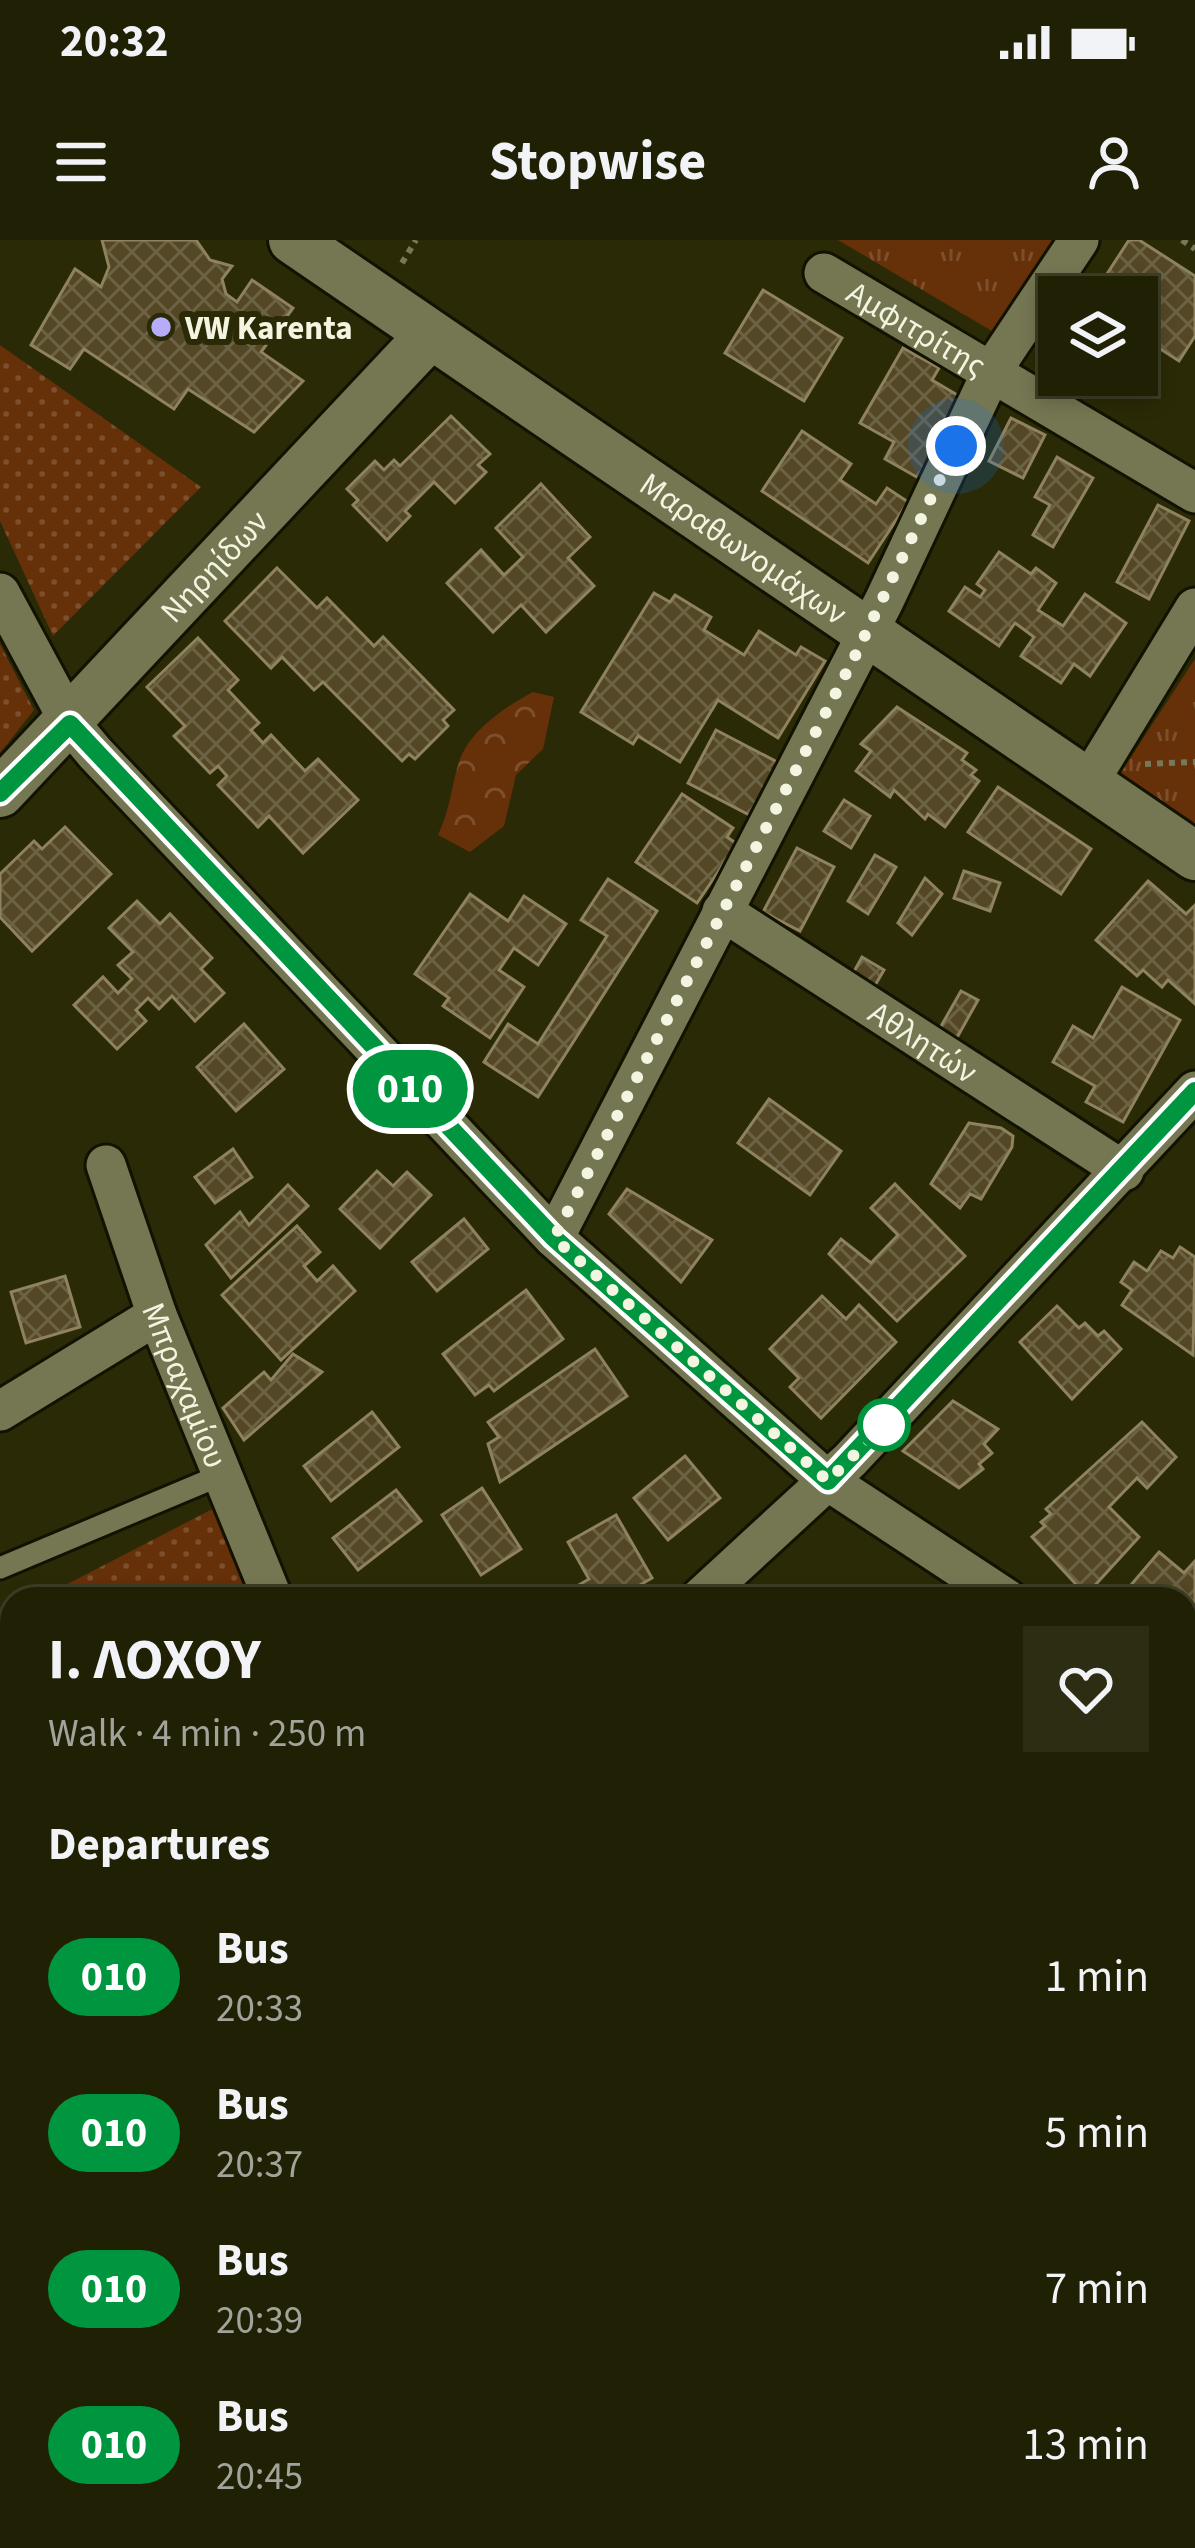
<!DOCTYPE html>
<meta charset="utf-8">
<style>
:root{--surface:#202004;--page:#2d2d13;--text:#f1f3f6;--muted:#a2a39a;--line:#3d3e26}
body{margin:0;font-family:"Source Sans 3",sans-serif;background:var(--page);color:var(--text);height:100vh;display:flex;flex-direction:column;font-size:45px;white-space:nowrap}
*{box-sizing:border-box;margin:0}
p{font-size:39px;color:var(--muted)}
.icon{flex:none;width:66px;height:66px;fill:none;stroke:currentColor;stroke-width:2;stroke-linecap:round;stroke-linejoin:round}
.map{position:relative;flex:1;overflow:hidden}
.panel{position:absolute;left:0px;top:1347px;width:1197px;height:963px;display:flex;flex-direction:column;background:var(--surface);border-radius:36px 36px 0 0;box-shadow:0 6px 18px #0003,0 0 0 3px var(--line)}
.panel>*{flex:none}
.badge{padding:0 24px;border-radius:39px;font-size:42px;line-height:78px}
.fabs{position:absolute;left:1038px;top:36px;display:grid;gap:24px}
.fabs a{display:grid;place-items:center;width:120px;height:120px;border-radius:0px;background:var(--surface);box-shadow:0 6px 18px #0003,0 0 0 3px var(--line);font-size:60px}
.you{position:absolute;width:60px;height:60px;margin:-30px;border:9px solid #fff;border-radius:50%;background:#1a73e8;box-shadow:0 0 0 18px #1a73e833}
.map>.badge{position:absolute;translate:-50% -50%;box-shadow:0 0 0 6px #fff}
h2{padding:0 48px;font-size:45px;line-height:108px}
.round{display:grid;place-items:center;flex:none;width:126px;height:126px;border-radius:0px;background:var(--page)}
.headline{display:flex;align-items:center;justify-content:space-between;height:204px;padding:0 48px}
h1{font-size:57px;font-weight:700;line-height:90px}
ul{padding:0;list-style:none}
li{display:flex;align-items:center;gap:36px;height:156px;padding:0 48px}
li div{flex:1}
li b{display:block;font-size:45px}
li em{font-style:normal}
li .badge{min-width:132px;font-weight:700;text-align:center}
.status{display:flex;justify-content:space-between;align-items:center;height:84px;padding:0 60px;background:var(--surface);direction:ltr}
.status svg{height:33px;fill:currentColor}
header{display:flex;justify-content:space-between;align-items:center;height:156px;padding:0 48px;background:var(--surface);font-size:54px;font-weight:700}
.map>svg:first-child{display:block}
.grass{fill:url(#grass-dots)}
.forest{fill:url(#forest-crowns)}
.park{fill:url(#park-tufts)}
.building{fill:url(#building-cross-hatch);stroke:#8f825e;stroke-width:3}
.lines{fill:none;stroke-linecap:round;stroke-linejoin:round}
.service-casing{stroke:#121200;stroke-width:27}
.minor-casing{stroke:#121200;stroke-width:45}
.tertiary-casing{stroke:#121200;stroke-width:54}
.path{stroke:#77785a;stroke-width:6;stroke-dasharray:6 6;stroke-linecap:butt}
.service{stroke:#757652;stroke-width:21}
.minor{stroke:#757652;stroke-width:39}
.tertiary{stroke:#757652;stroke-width:48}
.line-casing{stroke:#fff;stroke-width:27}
.line{stroke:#00963f;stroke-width:18}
.walk{stroke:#f4f5e1;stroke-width:12;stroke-dasharray:0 21.6}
.poi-dot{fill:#b6acf8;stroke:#2a2a06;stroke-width:4.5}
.stop-dot{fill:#fff;stroke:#00963f;stroke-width:6}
.labels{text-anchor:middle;stroke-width:12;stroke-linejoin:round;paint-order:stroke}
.street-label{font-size:33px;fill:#f4f5e1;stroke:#2a2a06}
.poi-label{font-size:33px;font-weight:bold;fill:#f4f5e1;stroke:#2a2a06;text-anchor:start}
</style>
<div class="status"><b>20:32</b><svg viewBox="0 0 49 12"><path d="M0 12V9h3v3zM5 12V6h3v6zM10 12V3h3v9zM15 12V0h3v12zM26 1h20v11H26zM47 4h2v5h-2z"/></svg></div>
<header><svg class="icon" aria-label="menu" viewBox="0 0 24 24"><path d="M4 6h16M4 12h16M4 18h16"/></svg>Stopwise<svg class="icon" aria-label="person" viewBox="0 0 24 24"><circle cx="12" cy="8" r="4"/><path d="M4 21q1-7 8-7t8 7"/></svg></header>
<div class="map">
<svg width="1195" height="2308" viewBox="0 0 1195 2308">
<defs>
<pattern id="grass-dots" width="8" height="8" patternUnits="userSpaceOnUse" patternTransform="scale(3)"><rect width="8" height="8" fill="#663009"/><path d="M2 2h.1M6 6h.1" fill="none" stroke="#7c4f2d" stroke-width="1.8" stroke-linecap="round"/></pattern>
<pattern id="forest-crowns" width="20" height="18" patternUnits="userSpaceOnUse" patternTransform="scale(3)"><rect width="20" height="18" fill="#663009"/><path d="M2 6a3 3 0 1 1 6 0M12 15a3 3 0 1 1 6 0" fill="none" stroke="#7c4f2d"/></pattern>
<pattern id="park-tufts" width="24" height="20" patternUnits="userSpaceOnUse" patternTransform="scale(3)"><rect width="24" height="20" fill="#663009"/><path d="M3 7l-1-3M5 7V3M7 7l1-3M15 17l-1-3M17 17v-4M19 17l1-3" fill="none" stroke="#7c4f2d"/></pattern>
<pattern id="building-cross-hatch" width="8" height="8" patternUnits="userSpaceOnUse" patternTransform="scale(3)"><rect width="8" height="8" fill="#534725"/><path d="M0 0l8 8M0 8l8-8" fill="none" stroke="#6c6244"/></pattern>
</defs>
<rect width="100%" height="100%" fill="#2a2a06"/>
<g class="grass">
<polygon points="0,105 201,247 53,396 0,281"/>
<polygon points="0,404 34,470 0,513"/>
<polygon points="224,1263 261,1359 53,1359 50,1353"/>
</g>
<path class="forest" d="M533,452L554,457L543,509L516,535L504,586L470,612L438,595C450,570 451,548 459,522C470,490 505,467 533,452Z"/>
<g class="park">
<polygon points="838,0 1054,0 992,91"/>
<polygon points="1195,419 1195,599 1116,540"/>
</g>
<g class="building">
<polygon points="102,0 196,0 210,20 232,26 222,39 226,54 237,62 252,40 293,68 261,112 303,141 254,192 188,149 174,169 84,109 70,129 31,105 75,29 101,47 109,27"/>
<polygon points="1129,0 1139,0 1195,36 1195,96 1179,121 1137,94 1137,57 1092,57"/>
<polygon points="763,50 842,98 804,161 725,113"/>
<polygon points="903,108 939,128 932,140 964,159 922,240 885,219 894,202 860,183"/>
<polygon points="451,176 490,214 478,225 486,232 455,263 434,242 405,271 410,276 387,300 353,265 358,260 347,249 375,221 384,230 394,220 400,226"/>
<polygon points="1011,178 1045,195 1023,238 989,221"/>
<polygon points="802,191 851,224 840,240 876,264 887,248 908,262 868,323 762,251"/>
<polygon points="1057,217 1093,238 1053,307 1033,295 1050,265 1035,257"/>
<polygon points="541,244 590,297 568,318 594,346 546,392 521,365 493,392 447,343 481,310 504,335 523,317 496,288"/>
<polygon points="1158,265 1189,281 1149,359 1117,342"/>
<polygon points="999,312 1031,334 1036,328 1056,343 1038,370 1063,386 1085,354 1126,383 1090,436 1074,424 1061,443 1021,416 1034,397 1015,383 999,406 949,371 965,347 980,357 985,350 977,344"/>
<polygon points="277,328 317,368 327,358 374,406 383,397 454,470 443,480 448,486 415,519 409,514 402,521 323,442 314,450 282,417 271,428 225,381"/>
<polygon points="654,353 670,362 675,355 711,377 704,390 744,415 759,391 796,415 801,407 825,421 778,498 718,460 680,522 638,496 633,504 581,472"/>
<polygon points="198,398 238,440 228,450 259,483 251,490 263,503 271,495 305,531 318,519 358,560 303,613 269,576 258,587 218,545 227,536 218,526 210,533 174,496 185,486 147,447"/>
<polygon points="897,467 967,513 962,520 976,530 971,535 979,541 945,587 928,574 925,579 894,550 890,557 856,531 871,511 861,504"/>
<polygon points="716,490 783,525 755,578 688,543"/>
<polygon points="998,547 1091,609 1061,654 968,592"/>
<polygon points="682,554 733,588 727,597 737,604 697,663 636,622"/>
<polygon points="844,560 870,576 851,608 824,591"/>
<polygon points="65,587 111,634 32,711 0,677 0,634 34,601 42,609"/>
<polygon points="797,608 834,627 800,691 763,672"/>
<polygon points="875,615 896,627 868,674 848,661"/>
<polygon points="964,631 1000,643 990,671 954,658"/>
<polygon points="925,638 942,654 912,695 898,683"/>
<polygon points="608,639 657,671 538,857 484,822 508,784 538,804 607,696 581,680"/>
<polygon points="1148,641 1186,674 1195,665 1195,764 1168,740 1162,747 1143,730 1137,736 1096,700"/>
<polygon points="470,654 508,681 524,656 566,684 538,725 514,708 499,730 524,747 490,798 443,766 449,758 415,734"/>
<polygon points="137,661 160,684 170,674 212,718 201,729 224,753 195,781 172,756 159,769 148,758 136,770 146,781 117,809 74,765 103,737 118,753 132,739 118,725 133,712 109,688"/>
<polygon points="862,717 884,730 867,759 846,746"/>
<polygon points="1122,747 1180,780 1123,882 1086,862 1095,846 1053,822 1073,786 1093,798"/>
<polygon points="961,751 978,760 949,812 932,802"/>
<polygon points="244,784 284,829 236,871 197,827"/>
<polygon points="769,859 841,911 810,955 738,903"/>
<polygon points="969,883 1001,888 1013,896 1012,907 981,959 970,954 960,968 931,944"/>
<polygon points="233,909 252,937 215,963 195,937"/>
<polygon points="377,931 393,946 407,932 431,955 380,1008 340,969"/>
<polygon points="895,944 965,1016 897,1081 829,1014 841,999 871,1023 898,995 871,968"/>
<polygon points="288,945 308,966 231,1038 206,1005 240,972 249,985"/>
<polygon points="627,949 712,1000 681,1042 609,974"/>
<polygon points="464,979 488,1009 437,1051 412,1022"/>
<polygon points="297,986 320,1012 304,1026 317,1041 333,1026 355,1051 281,1120 222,1055"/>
<polygon points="1180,1007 1195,1017 1193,1115 1122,1065 1132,1050 1121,1042 1134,1022 1147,1031 1161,1011 1173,1018"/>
<polygon points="65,1036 80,1087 26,1103 11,1052"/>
<polygon points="526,1050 563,1099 494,1151 489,1145 475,1155 443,1114"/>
<polygon points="822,1056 846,1079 859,1065 896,1102 821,1178 790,1147 799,1138 770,1109"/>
<polygon points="1057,1066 1079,1088 1085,1083 1098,1096 1104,1091 1121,1109 1072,1159 1020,1102"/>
<polygon points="595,1109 627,1156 500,1242 488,1204 499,1197 488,1182"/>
<polygon points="293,1114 322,1132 244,1200 223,1168 264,1132 271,1140"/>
<polygon points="953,1161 998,1189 984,1204 992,1213 979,1224 983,1229 959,1248 903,1211"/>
<polygon points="372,1172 399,1207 331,1261 304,1226"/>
<polygon points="1142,1182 1176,1217 1147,1248 1137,1238 1109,1267 1139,1297 1086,1355 1032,1297 1045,1286 1041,1282 1051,1274 1046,1269"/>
<polygon points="685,1216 720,1258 668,1300 634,1258"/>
<polygon points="482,1248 521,1309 481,1335 442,1275"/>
<polygon points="396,1250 421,1281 358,1330 333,1298"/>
<polygon points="616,1275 652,1338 616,1359 555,1359 589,1339 568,1302"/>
<polygon points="1159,1312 1184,1333 1195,1321 1195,1418 1185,1409 1185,1359 1119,1359"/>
<polygon points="12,1390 12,1446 10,1447 0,1428 0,1397"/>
<polygon points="1191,1664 1195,1785 1185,1786 1185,1725 1193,1725"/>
<polygon points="0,1947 12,1954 12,2002 7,2006 0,1998"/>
<polygon points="12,2028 12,2159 5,2165 0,2159 0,2038"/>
<polygon points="1185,2127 1195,2134 1195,2225 1185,2217"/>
<polygon points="15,2298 60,2298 68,2300 66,2308 12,2308"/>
<polygon points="894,2298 959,2298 961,2300 954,2308 885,2308"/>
<polygon points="1031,2298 1108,2298 1100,2308 1043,2308"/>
</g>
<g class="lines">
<g class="service-casing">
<polyline id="service" points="0,1328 226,1233"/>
</g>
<g class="minor-casing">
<g id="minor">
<path id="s1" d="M824,33L1195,253"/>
<polyline points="0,353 70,483 95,513 554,998 828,1241 1007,1359"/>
<polyline points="1087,545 1195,368"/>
<path id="s2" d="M722,671L1124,931"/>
<path id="s3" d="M106,925L157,1075L273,1359"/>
<polyline points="554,998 884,361 993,129 1079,0"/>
<polyline points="0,1171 157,1075"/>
<polyline points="699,1359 850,1220 1195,851"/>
<polyline points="1185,1485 1195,1492"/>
<polyline points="0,2212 12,2215"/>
<polyline points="1185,2243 1195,2250"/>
<polyline points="349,2298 422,2308"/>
<polyline points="732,2298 743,2308"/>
</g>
</g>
<g class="tertiary-casing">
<g id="tertiary">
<path id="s4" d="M293,0L1195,616"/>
<path id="s5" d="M0,553L429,96"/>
</g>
</g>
<g class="path">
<polyline points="1182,0 1195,9"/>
<polyline points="402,23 416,0"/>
<polyline points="1145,524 1195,522"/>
<polyline points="1185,1552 1195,1539"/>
<polyline points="1185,1804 1195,1809"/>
<polyline points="583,2308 586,2298"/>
</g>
<use href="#service" class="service"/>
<use href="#minor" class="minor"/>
<use href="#tertiary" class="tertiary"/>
</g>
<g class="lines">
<g class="line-casing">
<polyline id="line" points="0,553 70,484 554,998 828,1241 1195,851"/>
</g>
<use href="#line" class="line"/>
<polyline class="walk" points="884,1185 828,1241 554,998 854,418 956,206"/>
</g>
<circle class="poi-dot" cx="161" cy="87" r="12"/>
<circle class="stop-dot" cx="884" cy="1185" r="24"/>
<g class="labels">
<g class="street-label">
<text dy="12" stroke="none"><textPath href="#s1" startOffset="108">Αμφιτρίτης</textPath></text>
<text dy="12" stroke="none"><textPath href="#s4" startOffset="546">Μαραθωνομάχων</textPath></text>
<text dy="12" stroke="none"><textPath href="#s5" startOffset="312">Νηρηίδων</textPath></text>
<text dy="12" stroke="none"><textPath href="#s2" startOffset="240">Αθλητών</textPath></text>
<text dy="12" stroke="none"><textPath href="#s3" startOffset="234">Μπραχαμίου</textPath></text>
</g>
<g class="poi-label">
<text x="185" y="99">VW Karenta</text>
</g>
</g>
</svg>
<div class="fabs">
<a><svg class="icon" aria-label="layers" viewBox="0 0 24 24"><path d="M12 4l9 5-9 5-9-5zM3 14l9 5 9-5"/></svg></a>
</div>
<div class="you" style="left:956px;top:206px"></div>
<b class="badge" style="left:410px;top:849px;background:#00963f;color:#fff">010</b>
<section class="panel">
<div class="headline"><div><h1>Ι. ΛΟΧΟΥ</h1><p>Walk · 4 min · 250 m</p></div><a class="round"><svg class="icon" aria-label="heart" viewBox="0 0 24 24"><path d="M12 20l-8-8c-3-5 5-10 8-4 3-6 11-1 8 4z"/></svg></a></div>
<h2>Departures</h2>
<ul>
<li><span class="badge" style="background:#00963f;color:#fff">010</span><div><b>Bus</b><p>20:33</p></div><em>1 min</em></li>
<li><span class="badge" style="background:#00963f;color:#fff">010</span><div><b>Bus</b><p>20:37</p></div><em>5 min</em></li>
<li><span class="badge" style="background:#00963f;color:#fff">010</span><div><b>Bus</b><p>20:39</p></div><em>7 min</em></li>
<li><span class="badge" style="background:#00963f;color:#fff">010</span><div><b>Bus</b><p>20:45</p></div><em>13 min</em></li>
</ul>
</section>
</div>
